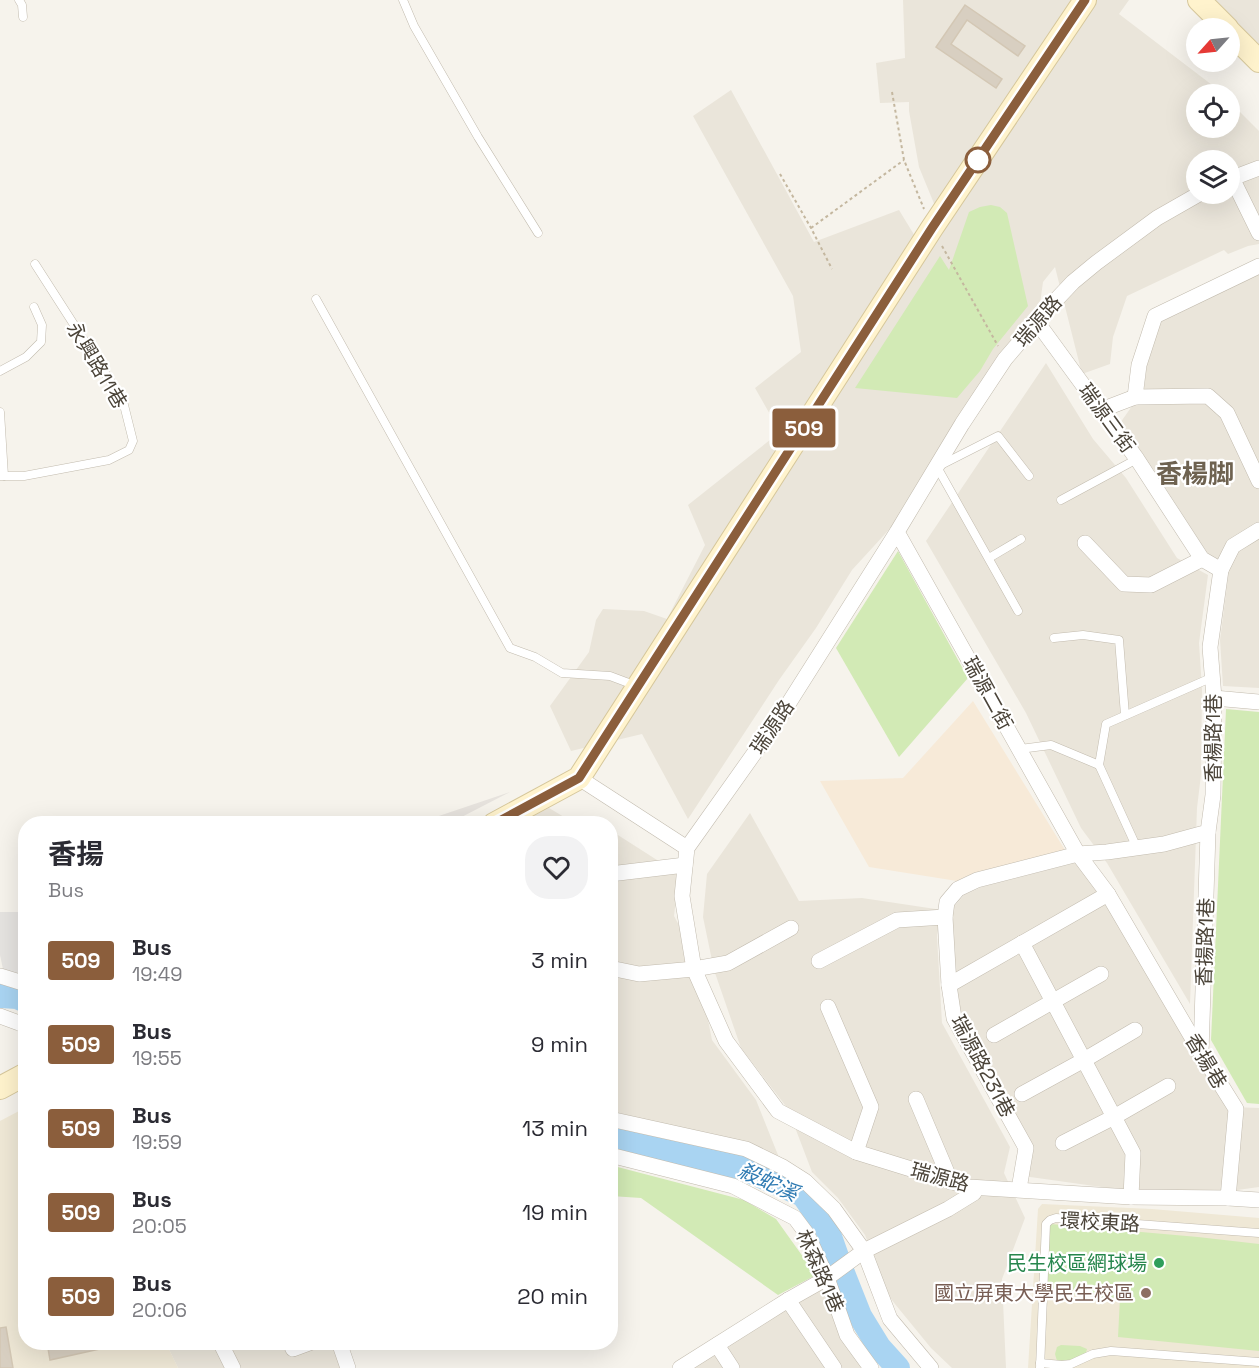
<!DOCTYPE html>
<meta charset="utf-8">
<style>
:root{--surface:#fff;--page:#f2f2f3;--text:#2b2b33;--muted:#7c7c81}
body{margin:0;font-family:"Space Grotesk","Noto Sans TC",sans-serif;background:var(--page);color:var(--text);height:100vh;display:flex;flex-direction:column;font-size:22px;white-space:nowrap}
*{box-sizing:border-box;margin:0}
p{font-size:20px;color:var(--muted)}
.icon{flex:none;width:33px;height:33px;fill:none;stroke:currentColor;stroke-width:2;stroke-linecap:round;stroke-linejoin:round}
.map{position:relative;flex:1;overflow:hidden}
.side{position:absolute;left:18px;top:816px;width:600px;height:534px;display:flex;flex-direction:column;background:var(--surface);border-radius:24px;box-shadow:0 6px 24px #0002}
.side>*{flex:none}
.badge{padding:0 12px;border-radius:4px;font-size:21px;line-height:39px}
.needle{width:39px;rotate:243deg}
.buttons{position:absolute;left:1186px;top:18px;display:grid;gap:12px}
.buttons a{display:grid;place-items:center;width:54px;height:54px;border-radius:50%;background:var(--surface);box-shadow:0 6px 24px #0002;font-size:30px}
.map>.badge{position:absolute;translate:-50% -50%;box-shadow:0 0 0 3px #fff}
.round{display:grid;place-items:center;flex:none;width:63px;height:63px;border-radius:24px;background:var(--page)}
.headline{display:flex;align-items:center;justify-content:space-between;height:102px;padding:0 30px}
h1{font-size:28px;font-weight:700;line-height:45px}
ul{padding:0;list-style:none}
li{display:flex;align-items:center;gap:18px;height:84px;padding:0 30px}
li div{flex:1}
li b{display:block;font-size:22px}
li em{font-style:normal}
li .badge{min-width:66px;font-weight:700;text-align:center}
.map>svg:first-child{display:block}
.residential{fill:#eae5da;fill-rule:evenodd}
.commercial{fill:#f7ead8}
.industrial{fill:#e6e2dd}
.education{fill:#efe8d6}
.green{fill:#d2eab5}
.parking{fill:#e5e3e0}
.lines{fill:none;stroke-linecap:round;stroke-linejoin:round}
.river{stroke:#a9d4f2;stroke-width:24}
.building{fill:#d8cfc1;stroke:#d3c7b4;stroke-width:1.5}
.lane-casing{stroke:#c2bbae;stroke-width:9}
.street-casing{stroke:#c2bbae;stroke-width:16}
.secondary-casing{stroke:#d6c79b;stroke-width:24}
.path{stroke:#c4b79f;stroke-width:2;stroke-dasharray:3 3;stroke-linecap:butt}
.lane{stroke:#fff;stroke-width:8}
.street{stroke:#fff;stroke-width:15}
.secondary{stroke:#fff3cd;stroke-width:22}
.line-casing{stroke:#fff;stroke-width:14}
.line{stroke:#8b5e3c;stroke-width:9}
.stop-dot{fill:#fff;stroke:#8b5e3c;stroke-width:3}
.leisure-dot{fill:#2e9e5b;stroke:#fff;stroke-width:2}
.education-dot{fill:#8d6e63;stroke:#fff;stroke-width:2}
.labels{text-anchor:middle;stroke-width:4.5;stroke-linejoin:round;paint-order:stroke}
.street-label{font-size:20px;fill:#4b4439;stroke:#fff}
.leisure-label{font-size:20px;fill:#27864d;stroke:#fff;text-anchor:end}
.education-label{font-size:20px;fill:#785e54;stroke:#fff;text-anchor:end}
.water-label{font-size:21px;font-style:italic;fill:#2e7ab2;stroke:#fff}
.district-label{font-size:26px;font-weight:bold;fill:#6e6250;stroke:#fff}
</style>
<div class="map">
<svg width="1259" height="1368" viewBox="0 0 1259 1368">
<rect width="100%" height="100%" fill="#f6f3ec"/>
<g class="residential">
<path d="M903,0H1129L1119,14L1216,88L1222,94H1197V128H1230V102L1259,131V244L1248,246L1228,254L1224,250L1127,296L1113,337L1110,364L1082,374L1055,267L1043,282L1037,326L929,486L852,570L816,628L779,680L688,819L642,734L571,751L550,706L589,652L596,620L603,609L644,611L667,619L705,545L688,505L780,432L755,388L801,352L793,296L693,116L731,90L814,242L899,210L924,251L942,223L919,167L909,111V102L880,103L876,63L905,58ZM1197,160H1230V194H1197Z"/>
<polygon points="1213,0 1259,0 1259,44"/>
<polygon points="1259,272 1259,688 1223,686 1220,640 1229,570 1211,559 1154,470 1118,426 1144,389 1147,361 1161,319"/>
<polygon points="1046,363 1093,439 1126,478 1177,558 1208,575 1199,643 1202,689 1201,775 1197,808 1190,1004 1107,863 1081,828 1026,713 926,541"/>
<polygon points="549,808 574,823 519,823"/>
<polygon points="750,813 799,901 862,898 949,911 939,923 937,937 942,1023 1010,1147 1004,1173 1025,1218 1002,1279 1006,1368 952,1368 931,1348 895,1304 888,1295 865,1235 838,1198 812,1172 788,1109 741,1048 714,970 703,917 707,874"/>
<polygon points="610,830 679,874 674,916 695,955 712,1040 756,1100 780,1160 728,1139 611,1111"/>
<polygon points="1079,862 1107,900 1231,1107 1259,1108 1259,1187 1223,1192 1130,1191 1023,1176 1030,1148 956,1015 951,922 953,908 964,895 982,887"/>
<polygon points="822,1285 867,1368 680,1368"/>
<polygon points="166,1343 339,1343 348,1368 178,1368"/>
</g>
<polygon class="commercial" points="973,701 1065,850 974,873 957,881 869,867 820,781 903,778"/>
<polygon class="industrial" points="510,792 450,823 414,823 424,821"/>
<g class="education">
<polygon points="19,1111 26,1124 26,1342 166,1343 178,1368 0,1368 0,1121"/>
<polygon points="1042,1204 1152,1209 1259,1218 1259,1368 1028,1368 1038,1209"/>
</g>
<g class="green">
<polygon points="991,205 1000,207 1007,213 1028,306 993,349 980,371 957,398 855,388 940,256 949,270 969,212 980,207"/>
<polygon points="898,551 968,678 899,757 836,648"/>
<polygon points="1226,709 1259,712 1259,1104 1247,1103 1211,1040"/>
<polygon points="610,1165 744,1200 776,1219 816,1275 778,1295 641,1198 611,1196"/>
<polygon points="1050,1224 1198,1237 1259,1244 1259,1351 1118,1337 1120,1298 1044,1292"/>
<polygon points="1061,1345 1080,1346 1087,1349 1086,1353 1072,1360 1057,1361 1055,1354 1057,1347"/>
</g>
<polygon class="parking" points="0,912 21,912 25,920 25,977 3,969 0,955"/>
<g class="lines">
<g class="river">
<polyline points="0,996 17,997 26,1001"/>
<polyline points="610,1139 742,1168 803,1195 828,1231 841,1268 860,1316 879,1347 898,1368"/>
</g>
</g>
<g class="building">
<polygon points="965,5 1025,46 1018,56 967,20 951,44 1002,79 996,88 936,47"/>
<polygon points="6,1327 13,1368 0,1368 0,1328"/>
<polygon points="47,1342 108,1342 109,1347 50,1360"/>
</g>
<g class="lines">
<g class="lane-casing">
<g id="lane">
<polyline points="19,0 22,5 23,17"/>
<polyline points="403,0 414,26 478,137 538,233"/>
<polyline points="316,299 510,648 535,657 562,673 610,676 634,685"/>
<polyline points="0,371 26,357 41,342 42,325 34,307"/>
<polyline points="0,412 4,476"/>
<polyline points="0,476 24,476 109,460 129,450 133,441 123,401 35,264"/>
<polyline points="1061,500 1137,459"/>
<polyline points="989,558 1021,539"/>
<polyline points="1018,611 937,467 998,436 1029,476"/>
<polyline points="1054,638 1083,635 1119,640 1125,715"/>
<polyline points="1020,749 1051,745 1099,765"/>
<polyline points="1137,848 1099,765 1106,724 1213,677"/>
<polyline points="1040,1363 1062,1365 1071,1364 1093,1354 1111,1351 1259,1362"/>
<polyline points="1040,1368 1046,1224 1050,1220 1056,1218 1259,1233"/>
</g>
</g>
<g class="street-casing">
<g id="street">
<polyline points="1232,178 1259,233"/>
<polyline points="1230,179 1259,168"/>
<polyline points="1037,322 1137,459 1202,559 1221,570"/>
<polyline points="1135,397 1139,365 1155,316 1259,266"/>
<polyline points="1101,410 1135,397 1208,396 1227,413 1259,481"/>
<polyline points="897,532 1078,854 1108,894 1201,1053 1236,1109 1228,1198 1131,1197 969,1187 856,1152 778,1111 726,1041 694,969 682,896 687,848 780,717 897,532 962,424 1005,359 1055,301 1073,282 1096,263 1157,218 1199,194"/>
<polyline points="1085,543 1124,584 1151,585 1202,559"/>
<polyline points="1214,698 1259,702"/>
<polyline points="579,778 687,848"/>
<polyline points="610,874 685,865"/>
<polyline points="1022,943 1133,1153 1131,1197"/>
<polyline points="819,961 897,920 945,917"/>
<polyline points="610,968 639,974 694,969 728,963 791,928"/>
<polyline points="0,976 26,984"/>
<polyline points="949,985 1108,894"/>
<polyline points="828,1007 871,1107 856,1152"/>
<polyline points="0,1016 19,1023 26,1026"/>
<polyline points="994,1035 1101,974"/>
<polyline points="1201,1053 1208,832"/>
<polyline points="1022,1094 1084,1060 1135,1030"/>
<polyline points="916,1099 951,1182"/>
<polyline points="610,1119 746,1149 783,1167 805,1181 834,1209 864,1251 890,1319 931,1368"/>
<polyline points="1063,1143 1114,1117 1168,1086"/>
<polyline points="610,1155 733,1186 795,1218 807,1234 827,1278 847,1335 871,1368"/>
<polyline points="1019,1189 1026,1148 954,1018 949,985 945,917 947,902 958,889 977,880 1078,854 1107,852 1164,844 1208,832 1213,795 1214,698 1210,647 1221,570 1233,546 1259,530"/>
<polyline points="1228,1198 1259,1200"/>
<polyline points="788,1300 834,1368"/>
<polyline points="220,1342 233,1368"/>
<polyline points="290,1342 293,1349 312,1342"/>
<polyline points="339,1342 348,1368"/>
<polyline points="717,1345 732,1368"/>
<polyline points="680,1368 788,1300 827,1278 864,1251 948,1209 974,1193"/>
</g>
</g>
<g class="secondary-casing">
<g id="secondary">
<polyline points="1199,0 1227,28"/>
<polyline points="1230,32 1259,61"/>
<polyline points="494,824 579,778 932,228 1085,0"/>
<polyline points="0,1088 26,1074"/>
</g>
</g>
<g class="path">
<polyline points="892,92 904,160 924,209"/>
<polyline points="780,174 811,228 832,269"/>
<polyline points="811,228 904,160"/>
<polyline points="942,246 998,346"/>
</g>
<use href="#lane" class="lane"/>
<use href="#street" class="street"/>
<use href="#secondary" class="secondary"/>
</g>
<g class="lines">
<g class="line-casing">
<polyline id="line" points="494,824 579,778 932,228 1085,0"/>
</g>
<use href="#line" class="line"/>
</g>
<circle class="stop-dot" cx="978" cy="160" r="12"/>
<circle class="leisure-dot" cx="1159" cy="1263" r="6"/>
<circle class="education-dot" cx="1146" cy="1293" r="6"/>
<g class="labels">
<g class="street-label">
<text transform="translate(1038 321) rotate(-49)" y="7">瑞源路</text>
<text transform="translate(97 365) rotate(59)" y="7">永興路11巷</text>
<text transform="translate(1107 418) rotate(54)" y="7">瑞源三街</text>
<text transform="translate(988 693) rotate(61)" y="7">瑞源二街</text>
<text transform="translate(772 727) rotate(-56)" y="7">瑞源路</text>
<text transform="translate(1213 738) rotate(-90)" y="7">香楊路1巷</text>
<text transform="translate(1205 942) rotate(-88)" y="7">香揚路1巷</text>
<text transform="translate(1206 1061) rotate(59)" y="7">香揚巷</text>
<text transform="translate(983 1066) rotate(62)" y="7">瑞源路231巷</text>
<text transform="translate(940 1177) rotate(15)" y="7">瑞源路</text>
<text transform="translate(1100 1222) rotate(3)" y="7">環校東路</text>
<text transform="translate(820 1271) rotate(66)" y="7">林森路1巷</text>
</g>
<g class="leisure-label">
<text x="1147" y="1270">民生校區網球場</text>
</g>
<g class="education-label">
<text x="1134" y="1300">國立屏東大學民生校區</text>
</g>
<g class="water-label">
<text transform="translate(768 1182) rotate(24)" y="7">殺蛇溪</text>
</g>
<g class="district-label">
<text x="1195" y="483">香楊脚</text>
</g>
</g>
</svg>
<div class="buttons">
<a><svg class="needle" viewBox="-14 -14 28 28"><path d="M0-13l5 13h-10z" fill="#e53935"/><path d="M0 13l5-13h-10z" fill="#7c7c81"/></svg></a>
<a><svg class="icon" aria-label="locate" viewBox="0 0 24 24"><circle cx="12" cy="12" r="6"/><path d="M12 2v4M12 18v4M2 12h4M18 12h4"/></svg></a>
<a><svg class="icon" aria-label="layers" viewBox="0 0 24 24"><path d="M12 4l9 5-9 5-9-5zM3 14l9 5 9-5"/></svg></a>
</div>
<b class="badge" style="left:804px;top:428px;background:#8b5e3c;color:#fff">509</b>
<section class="side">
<div class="headline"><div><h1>香揚</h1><p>Bus</p></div><a class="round"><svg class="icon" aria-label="heart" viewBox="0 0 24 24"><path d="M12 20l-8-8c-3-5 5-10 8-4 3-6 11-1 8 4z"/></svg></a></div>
<ul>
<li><span class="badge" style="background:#8b5e3c;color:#fff">509</span><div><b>Bus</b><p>19:49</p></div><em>3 min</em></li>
<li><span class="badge" style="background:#8b5e3c;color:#fff">509</span><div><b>Bus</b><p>19:55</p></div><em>9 min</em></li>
<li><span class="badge" style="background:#8b5e3c;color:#fff">509</span><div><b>Bus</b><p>19:59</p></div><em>13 min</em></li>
<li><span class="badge" style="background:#8b5e3c;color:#fff">509</span><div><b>Bus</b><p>20:05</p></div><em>19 min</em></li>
<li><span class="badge" style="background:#8b5e3c;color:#fff">509</span><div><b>Bus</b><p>20:06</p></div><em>20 min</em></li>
</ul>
</section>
</div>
